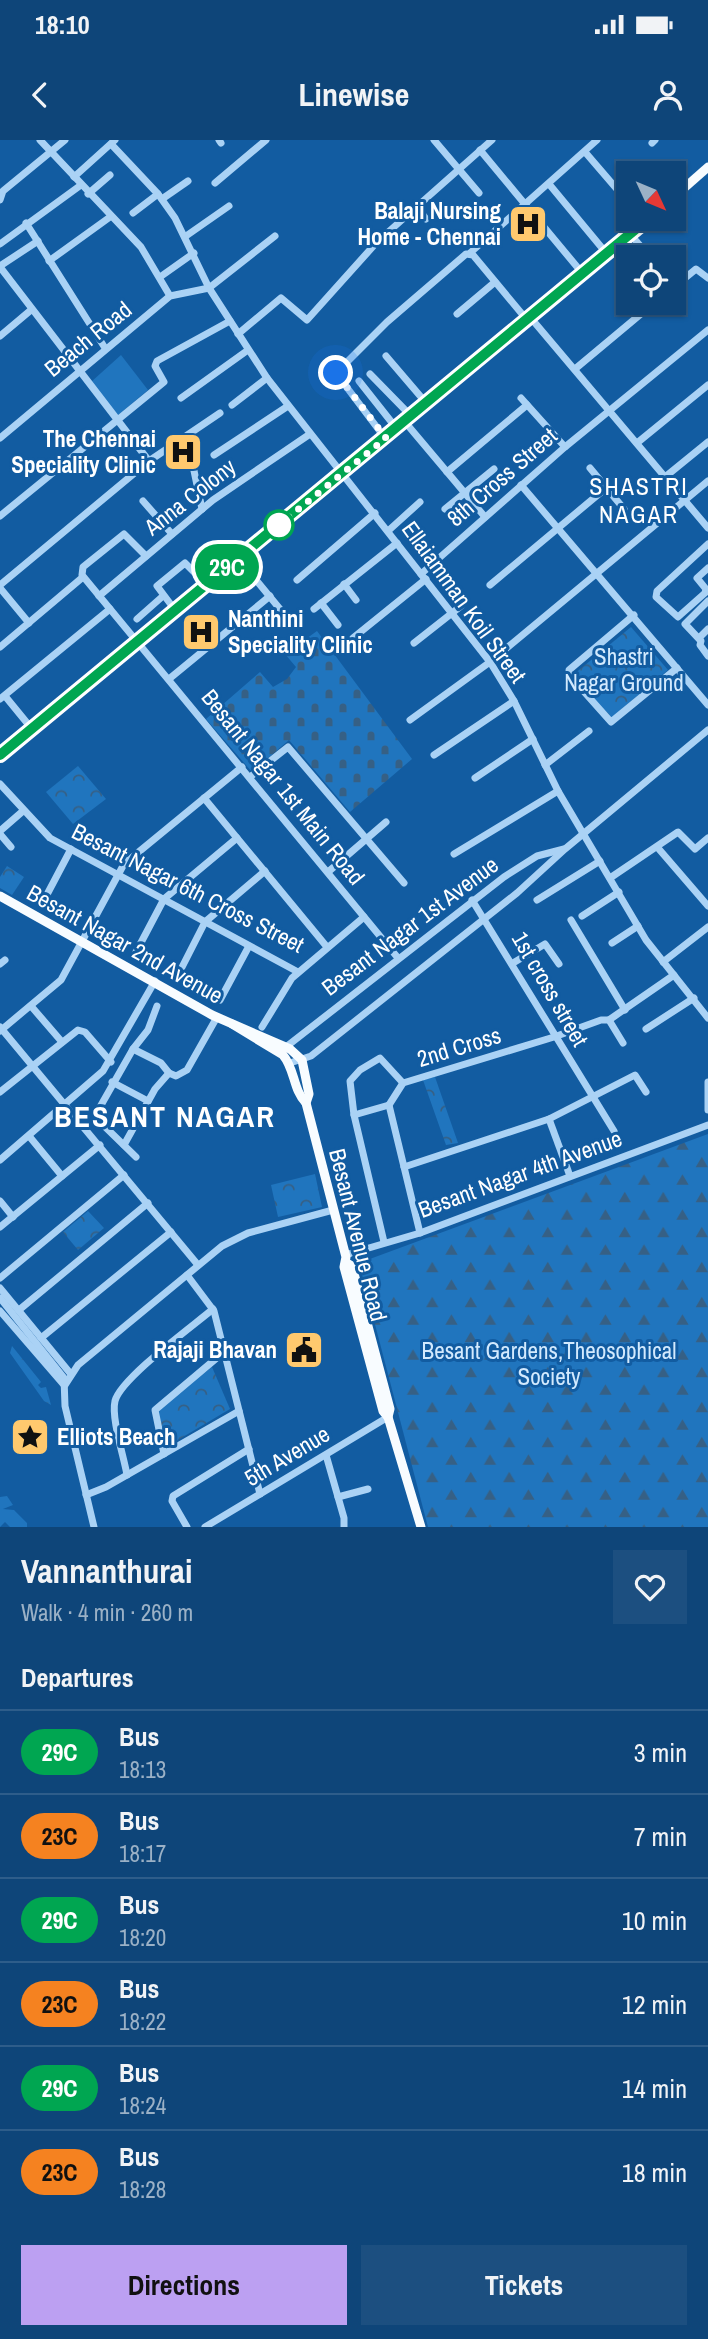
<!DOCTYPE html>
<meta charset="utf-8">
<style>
:root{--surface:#0e4579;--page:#1c4f80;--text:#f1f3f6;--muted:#9bb1c6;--line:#2e5d8a;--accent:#bca0f2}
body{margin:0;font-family:"Archivo Narrow",sans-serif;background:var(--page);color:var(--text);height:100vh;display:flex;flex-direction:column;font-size:26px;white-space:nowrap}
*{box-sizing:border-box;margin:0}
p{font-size:23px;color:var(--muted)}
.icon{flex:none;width:38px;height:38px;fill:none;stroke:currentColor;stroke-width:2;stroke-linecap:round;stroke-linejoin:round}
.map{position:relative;height:1387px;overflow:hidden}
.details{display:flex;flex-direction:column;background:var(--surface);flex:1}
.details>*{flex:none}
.badge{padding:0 14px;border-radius:23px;font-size:24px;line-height:46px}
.needle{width:46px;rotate:134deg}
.controls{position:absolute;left:616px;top:21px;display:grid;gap:14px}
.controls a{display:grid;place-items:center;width:70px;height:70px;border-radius:0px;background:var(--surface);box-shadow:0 2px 5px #0004,0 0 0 2px var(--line);font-size:35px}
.you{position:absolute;width:35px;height:35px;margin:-18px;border:5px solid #fff;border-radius:50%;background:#1a73e8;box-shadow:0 0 0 10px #1a73e833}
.map>.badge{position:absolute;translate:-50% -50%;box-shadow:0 0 0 4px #fff}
h2{padding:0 21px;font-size:26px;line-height:63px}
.round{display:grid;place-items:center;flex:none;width:74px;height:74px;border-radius:0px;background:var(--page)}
.overview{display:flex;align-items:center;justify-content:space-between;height:119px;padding:0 21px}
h1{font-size:33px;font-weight:800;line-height:52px}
.button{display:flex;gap:14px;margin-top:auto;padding:14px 21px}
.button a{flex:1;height:80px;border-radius:0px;background:var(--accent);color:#111;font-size:28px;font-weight:800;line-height:80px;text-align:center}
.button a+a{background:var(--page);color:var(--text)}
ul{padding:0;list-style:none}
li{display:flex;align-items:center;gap:21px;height:84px;padding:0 21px;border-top:2px solid var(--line)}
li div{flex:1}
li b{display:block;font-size:26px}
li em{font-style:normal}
li .badge{min-width:77px;font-weight:700;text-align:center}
.status{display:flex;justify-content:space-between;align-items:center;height:49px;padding:0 35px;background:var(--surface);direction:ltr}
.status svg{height:19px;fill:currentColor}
header{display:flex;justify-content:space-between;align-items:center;height:91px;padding:0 21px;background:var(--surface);font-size:32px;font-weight:800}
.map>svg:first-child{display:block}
.green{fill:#2075be}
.forest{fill:url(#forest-firs)}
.cemetery{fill:url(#cemetery-stones)}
.park{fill:url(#park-crowns)}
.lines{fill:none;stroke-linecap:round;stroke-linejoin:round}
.minor{stroke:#aad2f5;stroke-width:7}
.major{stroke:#f8fcff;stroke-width:9}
.line-casing{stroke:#fff;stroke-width:16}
.line{stroke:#00a651;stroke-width:10}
.walk{stroke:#fff;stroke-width:7;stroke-dasharray:0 12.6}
.stop-dot{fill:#fff;stroke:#00a651;stroke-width:3.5}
.labels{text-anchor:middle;stroke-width:6;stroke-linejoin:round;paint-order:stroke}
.poi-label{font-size:23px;font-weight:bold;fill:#fff;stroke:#125ca1;text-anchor:end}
.street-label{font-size:23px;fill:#fff;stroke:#125ca1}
.park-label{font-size:23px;fill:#d3eafe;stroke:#125ca1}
.neighbourhood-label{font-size:24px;letter-spacing:2px;fill:#fff;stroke:#125ca1}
.district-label{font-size:30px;font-weight:bold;letter-spacing:2px;fill:#fff;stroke:#125ca1}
</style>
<div class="status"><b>18:10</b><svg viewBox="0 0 49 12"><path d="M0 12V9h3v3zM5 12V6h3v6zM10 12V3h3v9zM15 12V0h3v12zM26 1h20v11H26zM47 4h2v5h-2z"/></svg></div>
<header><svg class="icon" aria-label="back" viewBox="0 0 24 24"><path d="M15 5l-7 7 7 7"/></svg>Linewise<svg class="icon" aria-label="person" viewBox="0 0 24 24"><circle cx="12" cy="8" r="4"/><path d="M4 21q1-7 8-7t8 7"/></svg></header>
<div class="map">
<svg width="708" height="1387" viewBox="0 0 708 1387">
<defs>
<pattern id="forest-firs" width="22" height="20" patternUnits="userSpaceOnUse" patternTransform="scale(1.75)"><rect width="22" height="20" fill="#2075be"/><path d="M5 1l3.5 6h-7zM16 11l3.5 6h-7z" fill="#366085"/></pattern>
<pattern id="cemetery-stones" width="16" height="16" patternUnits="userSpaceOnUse" patternTransform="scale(1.75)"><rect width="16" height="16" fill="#2075be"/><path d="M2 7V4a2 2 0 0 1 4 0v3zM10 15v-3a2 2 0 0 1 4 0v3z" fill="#366085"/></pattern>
<pattern id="park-crowns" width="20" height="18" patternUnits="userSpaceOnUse" patternTransform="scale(1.75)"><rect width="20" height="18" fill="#2075be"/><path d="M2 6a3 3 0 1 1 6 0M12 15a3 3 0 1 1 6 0" fill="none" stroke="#366085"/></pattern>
</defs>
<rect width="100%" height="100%" fill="#125ca1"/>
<g class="green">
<polygon points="121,215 148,250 117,276 91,242"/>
<polygon points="7,1356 13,1365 3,1369 14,1370 27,1383 27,1387 10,1387 5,1382 0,1387 0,1357"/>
</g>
<g class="forest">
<polygon points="708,994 708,1387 428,1387 359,1123"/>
<polygon points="12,1206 41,1242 38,1245 41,1248 46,1247 51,1265 44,1261 10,1213"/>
</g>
<polygon class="cemetery" points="317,491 412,619 350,672 289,600 252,632 206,579 260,532 273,547 287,539 296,527 285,514"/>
<g class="park">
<polygon points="631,487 668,530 610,579 573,535"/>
<polygon points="78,626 106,659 73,684 46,652"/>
<polygon points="7,726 24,737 12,755 0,748 0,737"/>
<polygon points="435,937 458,1003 446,1005 423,940"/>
<polygon points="315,1034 322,1067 278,1077 271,1045"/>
<polygon points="88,1071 104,1088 78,1110 63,1092"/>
<polygon points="212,1227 230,1269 166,1307 156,1271"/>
</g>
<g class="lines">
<g class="minor">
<polyline points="40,0 141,107 170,156"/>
<polyline points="219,0 221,3"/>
<polyline points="434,0 479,53"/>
<polyline points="652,3 655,0"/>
<polyline points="111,4 158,54 175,78 209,148 267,238 490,522 514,561 558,651 646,800 708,878"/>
<polyline points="480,10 583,134"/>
<polyline points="585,12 628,62"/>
<polyline points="74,37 115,0"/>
<polyline points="215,43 266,0"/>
<polyline points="549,44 607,114"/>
<polyline points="88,54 110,35"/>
<polyline points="162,59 188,41"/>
<polyline points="0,60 3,51 65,0"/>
<polyline points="416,65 426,79"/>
<polyline points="133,73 158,54"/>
<polyline points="26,83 105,208"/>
<polyline points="630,94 650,117"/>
<polyline points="186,96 229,66"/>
<polyline points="0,104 81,45"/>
<polyline points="470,113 597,0"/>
<polyline points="49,121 110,77"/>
<polyline points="0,126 38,101"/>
<polyline points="0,127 149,321"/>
<polyline points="160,137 194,113"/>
<polyline points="674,147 696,129 708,138"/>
<polyline points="457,174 495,142"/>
<polyline points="530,177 708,388"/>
<polyline points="238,194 281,158 307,180 377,102 492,0"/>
<polyline points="0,196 31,170"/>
<polyline points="386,216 427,264"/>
<polyline points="575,229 654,163"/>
<polyline points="370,234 412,277"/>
<polyline points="359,241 397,289"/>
<polyline points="181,258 248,210"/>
<polyline points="521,258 565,307"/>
<polyline points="232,265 267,238"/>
<polyline points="405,282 485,377"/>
<polyline points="0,298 170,156 209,148 275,96"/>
<polyline points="385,298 336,233 387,182 466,114 473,115 527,180"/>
<polyline points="637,303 708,245"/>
<polyline points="214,315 288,266"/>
<polyline points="193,326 202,369"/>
<polyline points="590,328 624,369"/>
<polyline points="447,332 527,265"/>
<polyline points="665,337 708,302"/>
<polyline points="521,345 708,565"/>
<polyline points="143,361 172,394"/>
<polyline points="445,369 494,329"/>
<polyline points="0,376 164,242 155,226 157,221 230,181"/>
<polyline points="388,391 420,362"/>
<polyline points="708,404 657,451 656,457 678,477 705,453 706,449 697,438 708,428"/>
<polyline points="146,416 124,394 83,427 82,435 398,818"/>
<polyline points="238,418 289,480"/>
<polyline points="194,430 223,406"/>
<polyline points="421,434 565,307 708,190"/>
<polyline points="297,440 375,373"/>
<polyline points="344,444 356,460"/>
<polyline points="0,445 149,321 220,273"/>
<polyline points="490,445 606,348"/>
<polyline points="0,448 29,483"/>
<polyline points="99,456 213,360 310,294"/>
<polyline points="708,461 685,484 701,501 700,505 708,516"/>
<polyline points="321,463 338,485"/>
<polyline points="314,469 397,403"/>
<polyline points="175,470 157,446 185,423 206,444"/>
<polyline points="634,475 569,530 570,536 611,582 677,528"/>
<polyline points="137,479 163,456"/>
<polyline points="353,498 426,439"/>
<polyline points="699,498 708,489"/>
<polyline points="414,503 461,466"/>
<polyline points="0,507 83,437"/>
<polyline points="169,539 270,456"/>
<polyline points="5,556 32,589"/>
<polyline points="0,559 110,469"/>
<polyline points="410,580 490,522 708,341"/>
<polyline points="434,615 514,561"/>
<polyline points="545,625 589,591"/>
<polyline points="250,637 288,607 404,743"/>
<polyline points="475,638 533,599"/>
<polyline points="0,644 50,698 298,832"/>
<polyline points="204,658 327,807"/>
<polyline points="0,691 23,671"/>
<polyline points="0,694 11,707"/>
<polyline points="658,708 708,766"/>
<polyline points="454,714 558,651"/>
<polyline points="328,732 386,682"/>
<polyline points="610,738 678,692 695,709 708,698"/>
<polyline points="472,760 614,991"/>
<polyline points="537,760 600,721"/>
<polyline points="42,764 71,709"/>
<polyline points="582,776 619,752"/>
<polyline points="571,780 625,870"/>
<polyline points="612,803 638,786"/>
<polyline points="135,814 164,759 237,698"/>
<polyline points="663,822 708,787"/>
<polyline points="513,823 545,804 559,824"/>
<polyline points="0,824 5,820"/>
<polyline points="177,837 205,782 265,731"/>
<polyline points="220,860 249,806"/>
<polyline points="31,866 62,902"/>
<polyline points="157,866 148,890 133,909 161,923 169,933 176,936 187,930 217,877"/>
<polyline points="609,880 674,835"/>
<polyline points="0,887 198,1125"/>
<polyline points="262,887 292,838 364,777"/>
<polyline points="646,889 694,858"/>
<polyline points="0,891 61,840 124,724 242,627"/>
<polyline points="133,909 96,974 97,979 136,1017"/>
<polyline points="282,910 504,737 537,716 564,709"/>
<polyline points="290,923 311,916 517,753 565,709 708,590"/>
<polyline points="112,942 148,961"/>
<polyline points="708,942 708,970"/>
<polyline points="0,952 78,890 85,892 111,922"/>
<polyline points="354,975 389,965"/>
<polyline points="549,979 570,1036"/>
<polyline points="29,996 62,1036"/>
<polyline points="124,1005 155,949 169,933"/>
<polyline points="0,1020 103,931 155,841"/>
<polyline points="404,1027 549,979 635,935 646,952"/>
<polyline points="0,1061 13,1077"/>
<polyline points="0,1087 100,1005"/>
<polyline points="420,1093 389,965 403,943 554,897 601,880 609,880 623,903"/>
<polyline points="384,1102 354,975 350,941 360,930 380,918 403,943"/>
<polyline points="345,1115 420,1093 708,985"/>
<polyline points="187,1135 214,1171 260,1354"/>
<polyline points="0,1138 124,1035"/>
<polyline points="0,1148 70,1233"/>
<polyline points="0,1158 64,1238 65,1266 94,1387"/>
<polyline points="19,1170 148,1063"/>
<polyline points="0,1171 64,1245"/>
<polyline points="41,1198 171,1092"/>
<polyline points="65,1245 78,1225 222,1106 248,1093 333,1070"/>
<polyline points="164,1314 155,1270 225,1211"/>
<polyline points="326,1315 344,1378 344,1387"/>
<path d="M127,1335C124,1317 111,1278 115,1261C121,1238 193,1186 213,1169"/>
<polyline points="86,1355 106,1347 239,1271"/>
<polyline points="338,1357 368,1349"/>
<polyline points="187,1387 172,1361 173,1356 249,1309"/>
<polyline points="205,1387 388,1277"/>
</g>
<g class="major">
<polyline points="674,57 708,27"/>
<polyline points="0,615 648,79"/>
<polyline points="0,756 212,875 290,909 302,920 309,954 306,963"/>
<path d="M232,884L283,915C295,929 293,950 306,963L346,1117L344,1127L383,1271L388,1277L421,1387"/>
<polyline points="347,1123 352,1126 390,1269 388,1277"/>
</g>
</g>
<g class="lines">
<g class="line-casing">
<polyline id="line" points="0,615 648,79"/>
</g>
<use href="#line" class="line"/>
<polyline class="walk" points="279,385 386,298 336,233"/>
</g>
<defs>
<g id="hospital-square" transform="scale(2.0125)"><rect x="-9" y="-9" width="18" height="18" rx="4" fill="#ffc96e" stroke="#125ca1"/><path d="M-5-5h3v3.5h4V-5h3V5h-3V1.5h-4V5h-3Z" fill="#111"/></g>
<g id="civic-square" transform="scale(2.0125)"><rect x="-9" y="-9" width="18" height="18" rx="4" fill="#ffc96e" stroke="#125ca1"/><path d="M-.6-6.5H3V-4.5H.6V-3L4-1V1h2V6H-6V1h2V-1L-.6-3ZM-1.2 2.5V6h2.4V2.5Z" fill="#111"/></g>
<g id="sight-square" transform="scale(2.0125)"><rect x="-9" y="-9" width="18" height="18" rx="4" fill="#ffc96e" stroke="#125ca1"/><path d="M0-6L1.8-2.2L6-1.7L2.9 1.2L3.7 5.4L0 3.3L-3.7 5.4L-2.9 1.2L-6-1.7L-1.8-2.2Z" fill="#111"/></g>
</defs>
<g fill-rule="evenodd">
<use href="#hospital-square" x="528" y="84"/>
<use href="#hospital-square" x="183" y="312"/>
<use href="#hospital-square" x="201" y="492"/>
<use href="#civic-square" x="304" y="1210"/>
<use href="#sight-square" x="30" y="1297"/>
</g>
<circle class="stop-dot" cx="279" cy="385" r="14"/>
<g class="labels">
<g class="poi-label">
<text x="501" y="79">Balaji Nursing<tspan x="501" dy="26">Home - Chennai</tspan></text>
<text x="156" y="307">The Chennai<tspan x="156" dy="26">Speciality Clinic</tspan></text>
<text x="228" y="487" text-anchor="start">Nanthini<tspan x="228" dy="26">Speciality Clinic</tspan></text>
<text x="277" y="1218">Rajaji Bhavan</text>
<text x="57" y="1305" text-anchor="start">Elliots Beach</text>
</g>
<g class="street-label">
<text transform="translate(88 199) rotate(-39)" y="8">Beach Road</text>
<text transform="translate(502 337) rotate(-41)" y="8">8th Cross Street</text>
<text transform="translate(190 357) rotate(-38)" y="8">Anna Colony</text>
<text transform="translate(464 462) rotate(54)" y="8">Ellaiamman Koil Street</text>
<text transform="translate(283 647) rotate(51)" y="8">Besant Nagar 1st Main Road</text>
<text transform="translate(188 748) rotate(27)" y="8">Besant Nagar 6th Cross Street</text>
<text transform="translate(410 786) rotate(-37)" y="8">Besant Nagar 1st Avenue</text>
<text transform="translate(125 804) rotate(29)" y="8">Besant Nagar 2nd Avenue</text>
<text transform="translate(550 849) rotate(60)" y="8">1st cross street</text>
<text transform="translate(459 907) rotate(-17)" y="8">2nd Cross</text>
<text transform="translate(520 1034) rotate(-20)" y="8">Besant Nagar 4th Avenue</text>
<text transform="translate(358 1095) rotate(76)" y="8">Besant Avenue Road</text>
<text transform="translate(287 1316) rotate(-31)" y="8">5th Avenue</text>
</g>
<g class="park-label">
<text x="624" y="525">Shastri<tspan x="624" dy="26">Nagar Ground</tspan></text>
<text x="549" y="1219">Besant Gardens,Theosophical<tspan x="549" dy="26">Society</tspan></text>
</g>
<g class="neighbourhood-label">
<text x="639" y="355">SHASTRI<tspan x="639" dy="28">NAGAR</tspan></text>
</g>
<g class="district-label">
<text x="165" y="987">BESANT NAGAR</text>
</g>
</g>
</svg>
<div class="controls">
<a><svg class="needle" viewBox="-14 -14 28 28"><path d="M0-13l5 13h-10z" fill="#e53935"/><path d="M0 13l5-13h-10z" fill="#9bb1c6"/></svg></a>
<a><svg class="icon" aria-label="locate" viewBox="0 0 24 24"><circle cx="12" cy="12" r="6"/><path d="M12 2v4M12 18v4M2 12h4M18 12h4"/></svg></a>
</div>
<div class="you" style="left:336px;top:233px"></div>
<b class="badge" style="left:227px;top:427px;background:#00a651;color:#fff">29C</b>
</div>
<section class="details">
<div class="overview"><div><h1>Vannanthurai</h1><p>Walk · 4 min · 260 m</p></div><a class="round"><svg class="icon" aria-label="heart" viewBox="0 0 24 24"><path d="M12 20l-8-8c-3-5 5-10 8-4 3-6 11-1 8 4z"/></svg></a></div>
<h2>Departures</h2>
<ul>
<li><span class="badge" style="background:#00a651;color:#fff">29C</span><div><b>Bus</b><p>18:13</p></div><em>3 min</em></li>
<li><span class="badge" style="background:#f58220;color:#111">23C</span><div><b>Bus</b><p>18:17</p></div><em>7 min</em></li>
<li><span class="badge" style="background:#00a651;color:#fff">29C</span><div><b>Bus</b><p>18:20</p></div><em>10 min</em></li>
<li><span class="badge" style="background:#f58220;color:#111">23C</span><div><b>Bus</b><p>18:22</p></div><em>12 min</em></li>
<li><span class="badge" style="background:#00a651;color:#fff">29C</span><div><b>Bus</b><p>18:24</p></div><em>14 min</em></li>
<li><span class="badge" style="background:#f58220;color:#111">23C</span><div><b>Bus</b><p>18:28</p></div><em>18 min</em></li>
</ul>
<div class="button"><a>Directions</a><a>Tickets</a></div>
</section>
